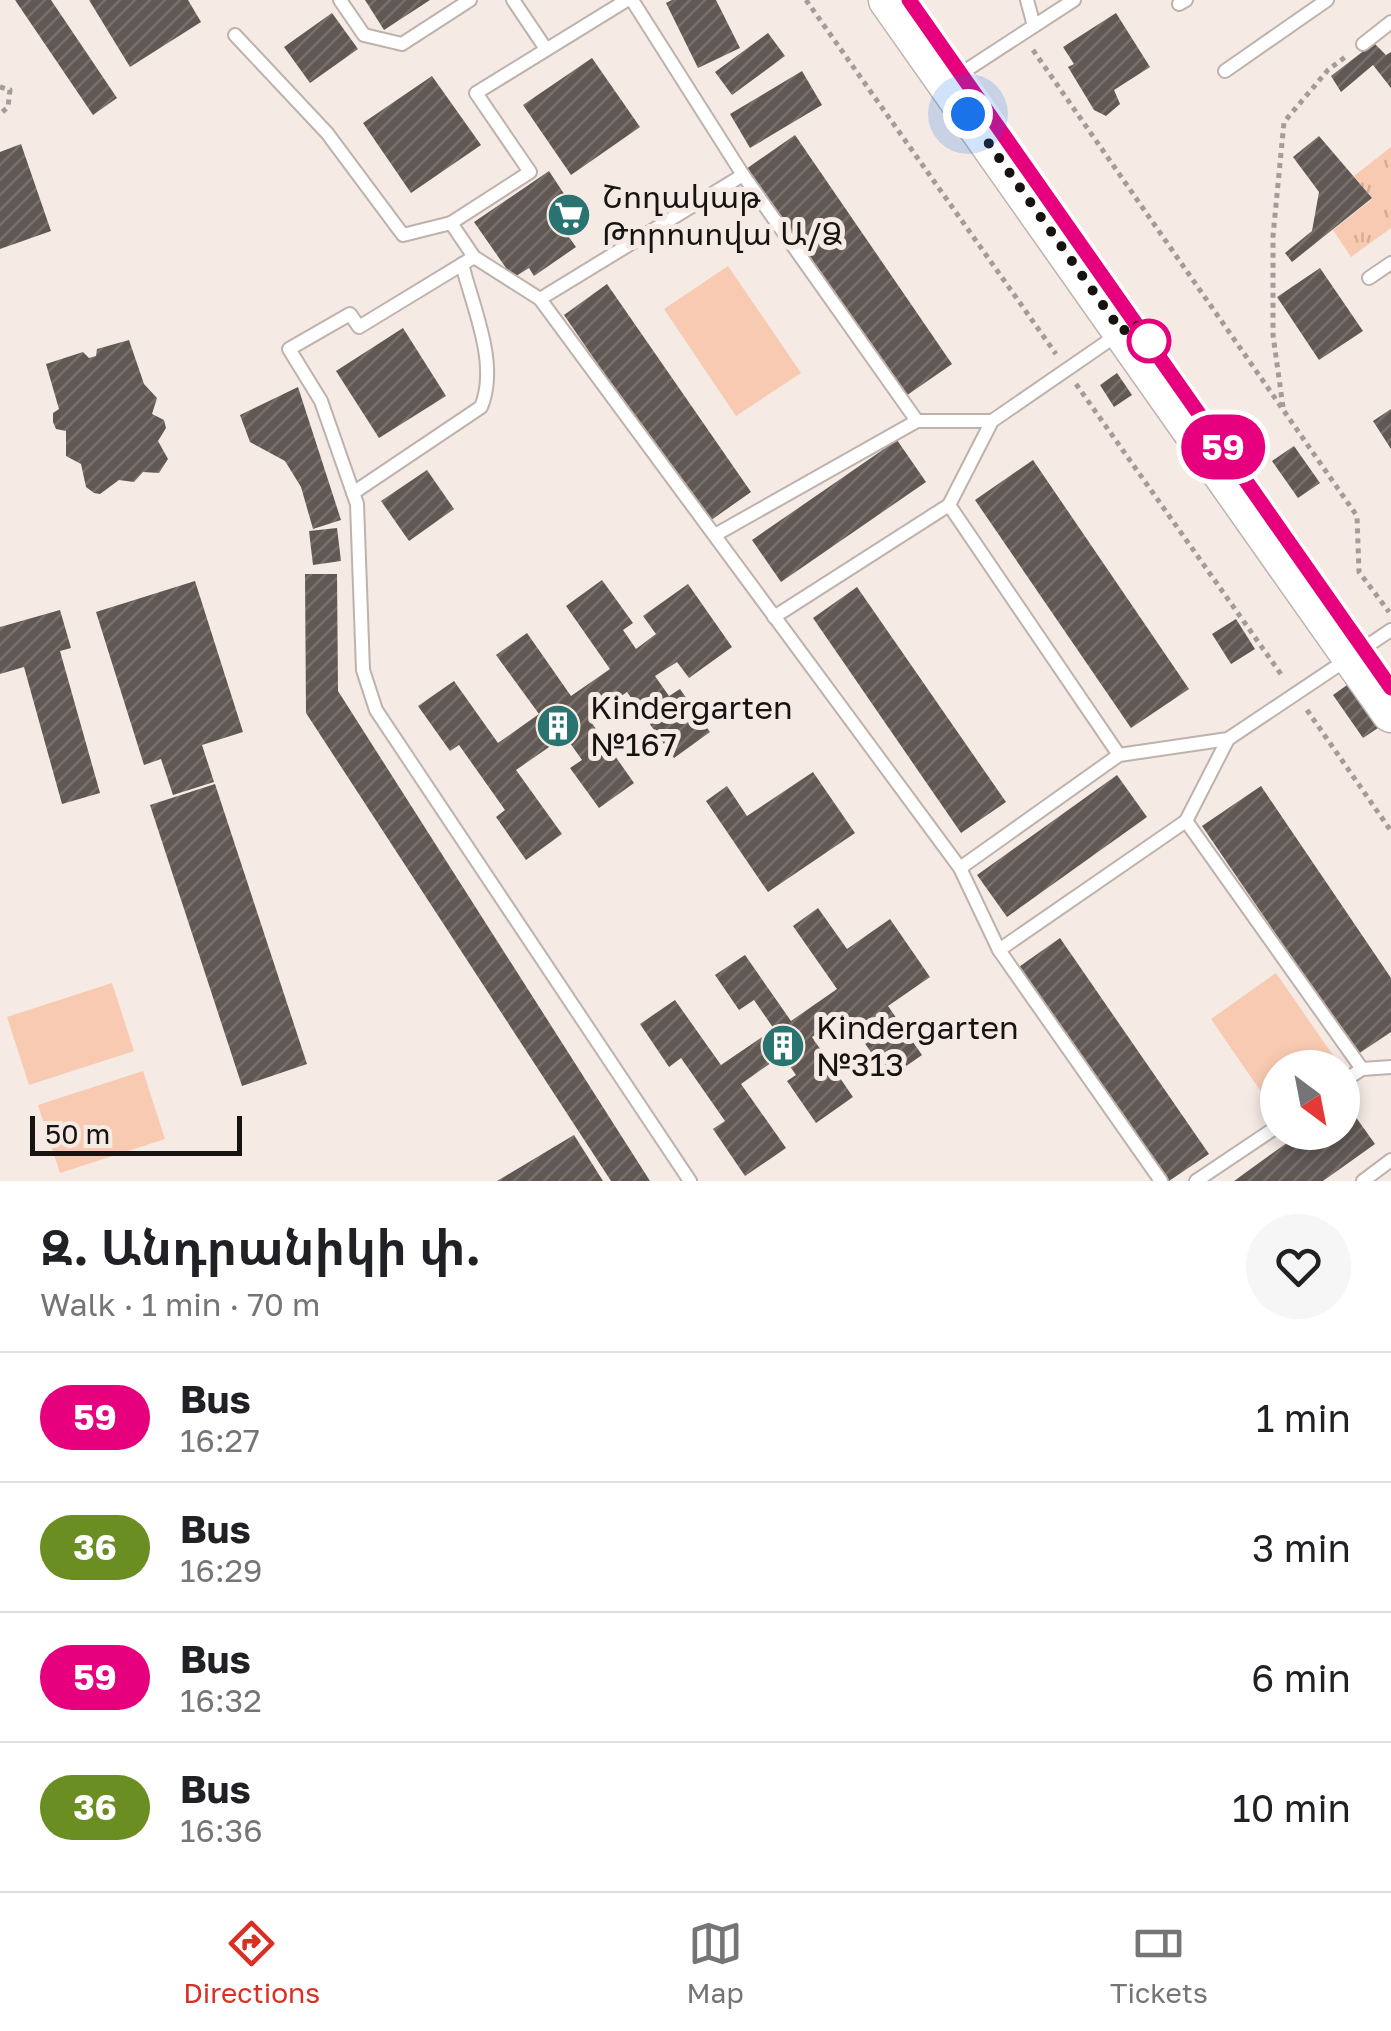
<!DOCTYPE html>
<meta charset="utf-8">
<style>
:root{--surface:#fff;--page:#f6f6f6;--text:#202124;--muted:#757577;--line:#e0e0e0;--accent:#d93025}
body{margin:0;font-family:"Golos Text","Noto Sans Armenian",sans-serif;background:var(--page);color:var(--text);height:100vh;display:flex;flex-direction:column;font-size:38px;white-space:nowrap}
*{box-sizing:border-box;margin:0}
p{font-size:32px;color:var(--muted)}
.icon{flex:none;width:55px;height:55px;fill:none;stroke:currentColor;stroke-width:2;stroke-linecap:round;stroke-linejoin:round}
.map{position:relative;height:1181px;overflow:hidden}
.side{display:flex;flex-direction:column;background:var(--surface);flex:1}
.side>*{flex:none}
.badge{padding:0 20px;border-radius:32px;font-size:35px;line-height:65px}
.needle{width:65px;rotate:148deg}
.controls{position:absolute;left:1260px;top:1050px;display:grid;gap:20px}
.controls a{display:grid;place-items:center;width:100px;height:100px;border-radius:50%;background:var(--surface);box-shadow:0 5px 15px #0003;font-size:50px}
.scale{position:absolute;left:30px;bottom:25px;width:212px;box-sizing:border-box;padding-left:10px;border:5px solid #171311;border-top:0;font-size:28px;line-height:35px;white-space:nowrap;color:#171311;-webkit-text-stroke:8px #f5eae4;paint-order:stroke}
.you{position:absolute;width:50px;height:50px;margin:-25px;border:8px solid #fff;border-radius:50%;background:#1a73e8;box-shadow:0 0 0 15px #1a73e833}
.map>.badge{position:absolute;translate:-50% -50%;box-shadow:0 0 0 5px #fff}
.round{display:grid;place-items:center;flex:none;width:105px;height:105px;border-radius:52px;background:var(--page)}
.overview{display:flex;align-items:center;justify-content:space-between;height:170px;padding:0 40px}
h1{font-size:48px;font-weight:700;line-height:75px}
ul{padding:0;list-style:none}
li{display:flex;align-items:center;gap:30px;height:130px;padding:0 40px;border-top:2px solid var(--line)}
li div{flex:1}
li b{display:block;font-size:38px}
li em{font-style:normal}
li .badge{min-width:110px;font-weight:700;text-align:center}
.menu{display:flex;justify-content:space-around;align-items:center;height:140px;border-top:2px solid var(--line);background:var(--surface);font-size:28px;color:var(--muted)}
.menu a{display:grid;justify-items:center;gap:5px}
.menu .current{color:var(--accent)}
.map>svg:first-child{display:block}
.grass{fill:url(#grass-tufts)}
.pitch{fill:#f8cab1}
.building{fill:url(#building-hatch)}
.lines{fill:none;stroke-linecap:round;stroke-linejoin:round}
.lane-casing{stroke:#bdb2ad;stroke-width:16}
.secondary-casing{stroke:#bdb2ad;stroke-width:41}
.path{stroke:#a59c98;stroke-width:5;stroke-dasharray:5 5;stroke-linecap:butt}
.lane{stroke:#fff;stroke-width:12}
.secondary{stroke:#fff;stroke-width:38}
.line-casing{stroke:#fff;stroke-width:22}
.line{stroke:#e6007e;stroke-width:15}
.walk{stroke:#171311;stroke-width:10;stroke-dasharray:0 18}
.stop-dot{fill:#fff;stroke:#e6007e;stroke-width:5}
.labels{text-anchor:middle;stroke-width:10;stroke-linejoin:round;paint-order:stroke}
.poi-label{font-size:32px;fill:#171311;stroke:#f5eae4;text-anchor:start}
</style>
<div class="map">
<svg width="1391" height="1181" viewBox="0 0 1391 1181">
<defs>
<pattern id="grass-tufts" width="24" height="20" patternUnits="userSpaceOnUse" patternTransform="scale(2.5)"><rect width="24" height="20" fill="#f8cab1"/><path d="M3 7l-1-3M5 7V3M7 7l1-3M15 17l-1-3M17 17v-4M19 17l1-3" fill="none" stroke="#d4ad97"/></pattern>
<pattern id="building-hatch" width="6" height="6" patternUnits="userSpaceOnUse" patternTransform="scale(2.5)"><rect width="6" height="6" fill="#615853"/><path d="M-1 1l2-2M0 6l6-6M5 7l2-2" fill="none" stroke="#77706c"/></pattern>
</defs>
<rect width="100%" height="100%" fill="#f5eae4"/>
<polygon class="grass" points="1391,147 1391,228 1351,257 1333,230 1372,199 1354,176"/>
<g class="pitch">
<polygon points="728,266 801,373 736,416 664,309"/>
<polygon points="1276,973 1341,1067 1278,1068 1275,1112 1211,1019"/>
<polygon points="112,983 134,1051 29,1085 7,1017"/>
<polygon points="143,1071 165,1139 60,1173 38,1105"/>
</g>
<g class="building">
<polygon points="15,0 51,0 117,98 93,115"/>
<polygon points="89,0 188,0 201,22 130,67"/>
<polygon points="365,0 430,0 384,30"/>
<polygon points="672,0 716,0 740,48 698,68 666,3"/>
<polygon points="332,13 358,49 310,83 284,47"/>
<polygon points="1116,13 1150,67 1114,90 1120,104 1106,116 1094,110 1068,67 1074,64 1063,47"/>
<polygon points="768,33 785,56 732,95 715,72"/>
<polygon points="1374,43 1386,55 1391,52 1391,88 1373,65 1341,92 1331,76"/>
<polygon points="592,58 640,127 571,175 523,105"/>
<polygon points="802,71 822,105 750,148 730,114"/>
<polygon points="432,76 481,145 411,193 363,123"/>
<polygon points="795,135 952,364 903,398 746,169"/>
<polygon points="1319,136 1372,198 1292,262 1285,253 1312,231 1319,192 1293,157"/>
<polygon points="21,144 51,231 0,249 0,152"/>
<polygon points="549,171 576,212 559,223 576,247 534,276 529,268 513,278 474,222"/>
<polygon points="1320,268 1363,331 1319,360 1277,297"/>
<polygon points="607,284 751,492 707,523 564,315"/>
<polygon points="403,328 446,396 379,438 336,371"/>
<polygon points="129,340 144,384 157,398 152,414 164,420 166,428 158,441 168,459 159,473 143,472 134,482 119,480 100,494 94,493 86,487 81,464 66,456 66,431 56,429 53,422 53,413 59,409 46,364 83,352 89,358 96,356 97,349"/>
<polygon points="1117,373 1132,395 1114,407 1100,385"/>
<polygon points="298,387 341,520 313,529 301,487 285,461 250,442 240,415"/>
<polygon points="1391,409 1391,449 1373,421"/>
<polygon points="897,440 926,482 781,582 752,540"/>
<polygon points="1294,446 1320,483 1298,498 1272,461"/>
<polygon points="1033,460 1189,689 1131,728 975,500"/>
<polygon points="427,470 454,509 409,541 381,501"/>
<polygon points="337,528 341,561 313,565 309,531"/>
<polygon points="305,574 337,574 338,691 650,1181 611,1181 306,713"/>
<polygon points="602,580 633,623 623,630 636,649 656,634 643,616 688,584 732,647 689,678 677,662 655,676 669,696 680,689 710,732 674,758 627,692 589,719 634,783 599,808 570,768 582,760 565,736 516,770 562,834 526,860 496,817 505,810 459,745 450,751 418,706 454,681 498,743 539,714 496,655 527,633 571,696 610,669 566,606"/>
<polygon points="195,581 243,732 202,745 214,782 173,795 161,759 144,765 96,612"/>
<polygon points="857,587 1006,802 961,833 813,618"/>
<polygon points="60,610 71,648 60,651 100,793 62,804 24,667 0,674 0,627"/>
<polygon points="1236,619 1255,649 1231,664 1212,634"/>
<polygon points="1357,678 1387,722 1363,738 1333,695"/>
<polygon points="813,772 855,833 768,892 706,801 727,786 747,816"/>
<polygon points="1117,775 1147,817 1007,917 977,875"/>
<polygon points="215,784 307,1064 242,1086 150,805"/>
<polygon points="1261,786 1391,978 1391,1032 1358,1054 1202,826"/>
<polygon points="818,908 847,949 890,919 930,977 888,1006 922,1055 889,1078 845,1015 812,1037 853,1097 816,1123 787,1081 796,1075 782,1055 741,1084 786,1148 745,1176 713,1129 725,1121 681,1058 669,1067 640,1024 675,1000 721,1065 774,1029 754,1000 739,1010 715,975 745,955 791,1021 837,989 793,926"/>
<polygon points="1060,938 1209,1154 1169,1181 1162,1181 1016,969"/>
<polygon points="1345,1102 1375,1144 1323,1181 1234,1181 1302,1132 1342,1132"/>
<polygon points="574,1135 603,1181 497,1181"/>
</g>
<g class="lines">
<g class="lane-casing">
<g id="lane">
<polyline points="340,0 364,35 402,44 470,0"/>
<polyline points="513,0 546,49"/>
<polyline points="632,0 743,175 917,421 992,421"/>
<polyline points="1027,0 1034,26"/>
<polyline points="1179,4 1186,0"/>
<polyline points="235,35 327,133 403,235 451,223 474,257 540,299 960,868 999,950 1161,1181"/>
<polyline points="1363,44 1391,22"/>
<polyline points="1225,71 1327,0"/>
<polyline points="948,82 1074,0"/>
<polyline points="451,223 530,172 476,93 627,0"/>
<polyline points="474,257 359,327 350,314 289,349 321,401 357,504 363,670 376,710 690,1181"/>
<polyline points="1369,278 1391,263"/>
<polyline points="540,299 743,175"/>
<path d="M353,493L481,407C499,364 473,308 462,264"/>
<polyline points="949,505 1119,755"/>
<polyline points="715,535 917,421"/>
<polyline points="774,617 949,505 992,421 1117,335"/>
<polyline points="1186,821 1362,1069"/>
<polyline points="960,868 1119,755 1228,739 1391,630"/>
<polyline points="999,950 1186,821 1228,739"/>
<polyline points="1342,1082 1362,1069 1391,1067"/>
<polyline points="1196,1181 1278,1126"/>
<polyline points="1363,1181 1391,1160"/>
</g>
</g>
<g class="secondary-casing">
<polyline id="secondary" points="888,0 1391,713"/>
</g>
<g class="path">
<polyline points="806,0 1056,354"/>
<polyline points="1033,50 1357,516 1359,572 1389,612"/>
<polyline points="0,87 10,90 8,107 0,114"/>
<polyline points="1076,384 1283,677"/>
<polyline points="1283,407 1273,335 1273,236 1284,122 1328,70 1348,55"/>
<polyline points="1307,710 1391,831"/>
</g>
<use href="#lane" class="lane"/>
<use href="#secondary" class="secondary"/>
</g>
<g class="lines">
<g class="line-casing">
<polyline id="line" points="909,0 1391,688"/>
</g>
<use href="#line" class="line"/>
<polyline class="walk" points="968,114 1122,332 1135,322 1149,341"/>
</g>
<defs>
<g id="supermarket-disc" transform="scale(2.25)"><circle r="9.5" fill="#297371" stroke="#f5eae4"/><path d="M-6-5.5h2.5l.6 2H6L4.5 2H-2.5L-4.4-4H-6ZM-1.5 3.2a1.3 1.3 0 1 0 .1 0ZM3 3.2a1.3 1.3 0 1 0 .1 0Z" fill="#fff"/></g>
<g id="building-disc" transform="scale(2.25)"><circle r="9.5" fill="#297371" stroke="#f5eae4"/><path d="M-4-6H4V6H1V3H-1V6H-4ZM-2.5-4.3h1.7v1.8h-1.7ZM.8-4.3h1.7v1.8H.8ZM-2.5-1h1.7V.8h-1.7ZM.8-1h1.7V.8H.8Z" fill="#fff"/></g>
</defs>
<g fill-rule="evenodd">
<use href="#supermarket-disc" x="569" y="215"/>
<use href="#building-disc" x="558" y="726"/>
<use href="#building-disc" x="783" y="1046"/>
</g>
<circle class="stop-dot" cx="1149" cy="341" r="20"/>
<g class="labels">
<g class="poi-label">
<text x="602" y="208">Շողակաթ<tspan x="602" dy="37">Թորոսովա Ա/Ձ</tspan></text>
<text x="590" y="719">Kindergarten<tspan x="590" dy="37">№167</tspan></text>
<text x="816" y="1039">Kindergarten<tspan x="816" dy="37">№313</tspan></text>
</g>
</g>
</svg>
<div class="controls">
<a><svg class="needle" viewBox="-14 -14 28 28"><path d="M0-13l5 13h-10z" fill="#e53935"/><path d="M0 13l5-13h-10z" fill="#757577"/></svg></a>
</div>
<div class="scale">50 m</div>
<div class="you" style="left:968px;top:114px"></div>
<b class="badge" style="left:1223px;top:447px;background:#e6007e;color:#fff">59</b>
</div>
<section class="side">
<div class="overview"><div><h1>Զ. Անդրանիկի փ.</h1><p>Walk · 1 min · 70 m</p></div><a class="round"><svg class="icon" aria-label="heart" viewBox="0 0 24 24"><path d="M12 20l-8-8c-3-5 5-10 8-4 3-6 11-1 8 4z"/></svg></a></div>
<ul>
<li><span class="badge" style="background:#e6007e;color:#fff">59</span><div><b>Bus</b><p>16:27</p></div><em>1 min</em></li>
<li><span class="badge" style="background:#6b8e23;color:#fff">36</span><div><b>Bus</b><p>16:29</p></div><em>3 min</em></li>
<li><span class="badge" style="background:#e6007e;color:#fff">59</span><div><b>Bus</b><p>16:32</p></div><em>6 min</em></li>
<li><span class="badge" style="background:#6b8e23;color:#fff">36</span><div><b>Bus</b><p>16:36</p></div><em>10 min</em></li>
</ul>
</section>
<nav class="menu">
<a class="current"><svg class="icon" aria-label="directions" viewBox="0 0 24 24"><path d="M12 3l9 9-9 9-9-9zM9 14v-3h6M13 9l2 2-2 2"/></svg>Directions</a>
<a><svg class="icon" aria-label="map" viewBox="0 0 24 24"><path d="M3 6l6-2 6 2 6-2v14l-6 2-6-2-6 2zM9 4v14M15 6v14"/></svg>Map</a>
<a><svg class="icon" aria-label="tickets" viewBox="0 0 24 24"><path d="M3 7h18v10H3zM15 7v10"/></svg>Tickets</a>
</nav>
